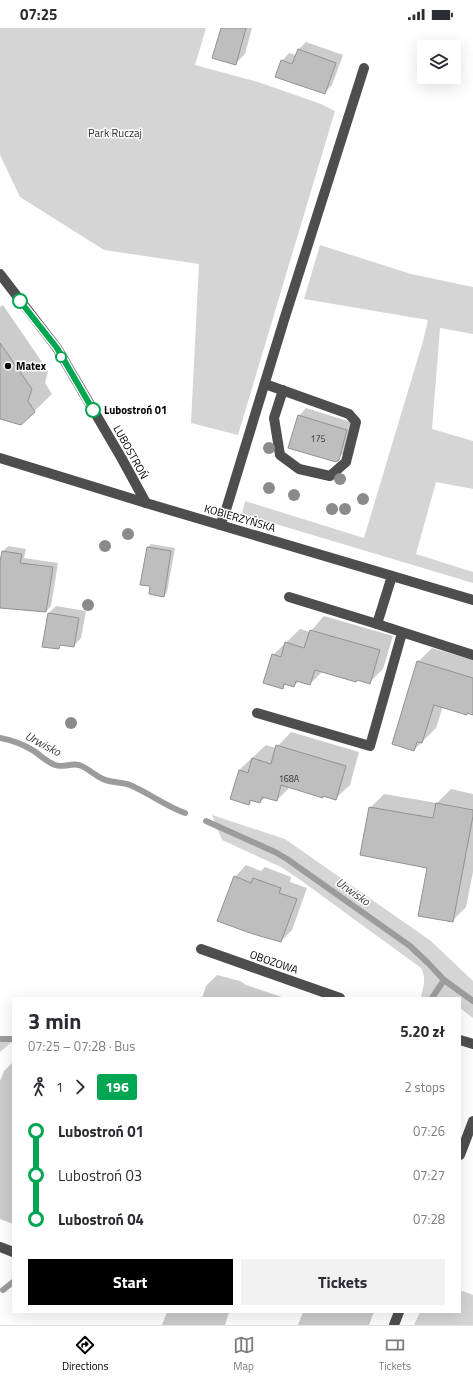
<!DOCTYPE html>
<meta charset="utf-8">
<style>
:root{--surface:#fff;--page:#f2f2f3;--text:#2b2b33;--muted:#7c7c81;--line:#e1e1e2;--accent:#000}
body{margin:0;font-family:"Titillium Web",sans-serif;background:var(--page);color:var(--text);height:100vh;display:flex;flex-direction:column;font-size:15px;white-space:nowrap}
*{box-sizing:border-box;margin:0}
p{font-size:13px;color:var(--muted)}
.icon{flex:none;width:22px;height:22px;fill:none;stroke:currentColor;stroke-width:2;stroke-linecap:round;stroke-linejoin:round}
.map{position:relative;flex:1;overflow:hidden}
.panel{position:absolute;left:12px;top:969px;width:449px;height:316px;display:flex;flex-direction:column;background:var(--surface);border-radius:0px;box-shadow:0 4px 16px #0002}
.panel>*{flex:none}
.badge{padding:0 8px;border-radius:3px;font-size:14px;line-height:26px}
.fabs{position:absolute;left:417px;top:12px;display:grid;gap:8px}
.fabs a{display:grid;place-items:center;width:44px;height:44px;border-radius:0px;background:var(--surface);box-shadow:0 4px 16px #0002;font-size:20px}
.map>.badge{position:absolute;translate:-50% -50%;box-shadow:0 0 0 2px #fff}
.legs{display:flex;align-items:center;gap:6px;height:44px;padding:0 16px;font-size:13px}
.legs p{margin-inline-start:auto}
.headline{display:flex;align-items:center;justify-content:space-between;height:68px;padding:0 16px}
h1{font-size:22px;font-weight:700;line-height:30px}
.cta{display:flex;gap:8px;margin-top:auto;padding:8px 16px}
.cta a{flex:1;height:46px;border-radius:0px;background:var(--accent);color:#fff;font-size:16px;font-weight:700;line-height:46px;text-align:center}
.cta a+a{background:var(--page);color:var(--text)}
ul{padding:0 16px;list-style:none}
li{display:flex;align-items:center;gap:14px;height:44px;font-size:15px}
li i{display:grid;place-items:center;width:6px;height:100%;margin:0 5px;background:currentColor}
li i::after{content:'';width:10px;height:10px;margin:-5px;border:3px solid;border-radius:50%;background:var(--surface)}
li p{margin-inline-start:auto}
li:first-child i{background:linear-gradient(#0000 50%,currentColor 0)}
li:last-child i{background:linear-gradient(currentColor 50%,#0000 0)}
.status{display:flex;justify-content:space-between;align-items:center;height:28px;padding:0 20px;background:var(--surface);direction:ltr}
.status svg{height:11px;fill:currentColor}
.menu{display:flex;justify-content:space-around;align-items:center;height:56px;border-top:1px solid var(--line);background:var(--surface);font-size:11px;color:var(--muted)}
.menu a{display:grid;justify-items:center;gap:2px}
.menu .selected{color:var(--accent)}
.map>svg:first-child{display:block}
.green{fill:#d5d5d5}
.shadow{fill:#0003}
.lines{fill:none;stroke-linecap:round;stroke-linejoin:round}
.stream{stroke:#9c9c9c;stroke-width:6}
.building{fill:#bebebe;stroke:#929292}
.minor{stroke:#4e4e4e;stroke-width:10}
.tree{fill:#8b8b8b}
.line-1-casing{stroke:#fff;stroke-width:9}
.line-1{stroke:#00a651;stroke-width:6}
.stop-1-dot{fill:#fff;stroke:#00a651;stroke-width:2}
.poi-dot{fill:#000;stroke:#fff;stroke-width:1.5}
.labels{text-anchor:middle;stroke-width:3;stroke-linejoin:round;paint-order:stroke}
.number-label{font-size:9px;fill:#303030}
.park-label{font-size:11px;fill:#2c2c2c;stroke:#fff}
.poi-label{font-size:11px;font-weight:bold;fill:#000;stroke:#fff;text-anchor:start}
.stop-label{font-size:11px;font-weight:bold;fill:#000;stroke:#fff;text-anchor:start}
.street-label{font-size:11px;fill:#000;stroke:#fff}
.water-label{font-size:12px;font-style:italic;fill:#3d3d3d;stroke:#fff}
</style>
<div class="status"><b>07:25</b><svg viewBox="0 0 49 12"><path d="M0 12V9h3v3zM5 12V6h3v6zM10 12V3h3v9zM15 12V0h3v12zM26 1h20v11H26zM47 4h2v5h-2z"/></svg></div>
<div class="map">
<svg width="473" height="1297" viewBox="0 0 473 1297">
<rect width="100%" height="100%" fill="#fff"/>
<g class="green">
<polygon points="0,0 206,0 195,37 258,54 321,76 335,83 238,407 191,395 199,236 104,222 20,169 0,127"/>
<polygon points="320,217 411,246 473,259 473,306 440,300 432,401 473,413 473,461 436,454 416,526 473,544 473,555 242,486 245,473 364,510 423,313 428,292 304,271"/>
<path d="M212,787L285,811L431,913L473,953V990L460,980V970H421C423,957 427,953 421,940L299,851L281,839L222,812Z"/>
<polygon points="0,1010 13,1010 13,1013 0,1024"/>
<polygon points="460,1262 473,1267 473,1297 414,1297 420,1284 460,1284"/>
</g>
<g class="shadow">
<polygon points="223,0 252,0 245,26 235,36"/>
<polygon points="306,14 343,27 332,57 324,65 282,33 289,25 296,27 298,22"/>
<polygon points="3,277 48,343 45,355 52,366 21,396 0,389 0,279"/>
<polygon points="306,380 354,395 346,423 335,433 299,388"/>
<polygon points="151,516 175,520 167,564 164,568 151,557 148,519"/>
<polygon points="8,518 26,521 24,530 58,535 51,578 46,583 0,578 0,540 3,523"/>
<polygon points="56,578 86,583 81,610 74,618 62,616 59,620 48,586"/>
<polygon points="324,588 393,608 383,641 369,655 323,643 310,656 299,653 294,658 286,656 282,660 273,627 300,601 310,604"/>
<polygon points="432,620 473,632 473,686 443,678 436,700 414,722 418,634"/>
<polygon points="291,704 359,724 350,757 336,770 324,767 323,769 290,759 277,772 266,769 260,774 253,772 249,776 239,742 266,717 276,720"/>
<polygon points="451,761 473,766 473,844 466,879 452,893 428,839 370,780 384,766 437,775"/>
<polygon points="246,837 261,843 265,839 291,849 290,854 307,860 292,902 281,913 235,849"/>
<polygon points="217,947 240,953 246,957 285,970 202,970 206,958"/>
<polygon points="13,1034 13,1196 0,1191 0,1053 4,1043"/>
<polygon points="167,1284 229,1284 225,1297 162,1297"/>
<polygon points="303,1284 374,1284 369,1297 298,1297"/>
</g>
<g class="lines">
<g class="stream">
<path d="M0,710C12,712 24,717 34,723C41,728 47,734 55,737C63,740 71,735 79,737C88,740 94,747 103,751C111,755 121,754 130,757C149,765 165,778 185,785"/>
<polyline points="206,793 275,824 287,831 410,918 428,935 444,952 473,973"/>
<polyline points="432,970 444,952"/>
<polyline points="0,1011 13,1011"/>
<polyline points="3,1262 13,1254"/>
</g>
</g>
<g class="building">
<polygon points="221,0 246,0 236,37 212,30"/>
<polygon points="298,21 336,35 325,66 275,49 281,32 292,36"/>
<polygon points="0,315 32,361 28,373 35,384 21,397 0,391"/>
<polygon points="298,387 347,402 339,432 336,434 288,420"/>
<polygon points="147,519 171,523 164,569 149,566 150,558 140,557"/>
<polygon points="2,523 22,526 20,535 53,539 46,584 0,580 0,534"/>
<polygon points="48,585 79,590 74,619 60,617 59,621 42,619"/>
<polygon points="310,602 380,622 370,656 357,652 356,654 315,642 310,657 296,653 294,659 284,656 283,661 263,655 272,626 281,629 285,614 304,620"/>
<polygon points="417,633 473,650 473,687 467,685 467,687 434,677 422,715 417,714 414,723 392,716"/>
<polygon points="276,717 346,738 336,772 323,768 323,770 281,757 277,773 262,769 260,775 250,772 249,777 230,771 239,742 248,745 252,730 271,736"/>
<polygon points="436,775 473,782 473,788 453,894 418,888 427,840 360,827 369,779 433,790"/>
<polygon points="234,848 251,855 253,850 281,860 279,865 297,871 281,914 253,906 217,893"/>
</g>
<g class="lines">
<g class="minor">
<polyline points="0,246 57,320 122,431 146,475"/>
<polyline points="265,356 349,386 356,394 346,434 330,448 299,441 280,427 274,390 283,362"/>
<polyline points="0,430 146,475 473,572"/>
<polyline points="220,497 225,485 284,292 364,40"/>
<polyline points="289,569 377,596 392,548"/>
<polyline points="377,596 473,627"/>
<polyline points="257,685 370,718 402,605"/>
<polyline points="201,921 340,970"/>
<polyline points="460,1012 473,1016"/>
<polyline points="460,1127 473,1093"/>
<polyline points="0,1219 13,1224"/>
<polyline points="394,1297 399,1284"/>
</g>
</g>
<g class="tree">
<circle cx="269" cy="420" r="6"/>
<circle cx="340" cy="451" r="6"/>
<circle cx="269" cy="460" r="6"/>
<circle cx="294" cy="467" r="6"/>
<circle cx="363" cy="471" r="6"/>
<circle cx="332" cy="481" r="6"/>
<circle cx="345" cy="481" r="6"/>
<circle cx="128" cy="506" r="6"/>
<circle cx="105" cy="518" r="6"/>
<circle cx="88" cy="577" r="6"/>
<circle cx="71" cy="695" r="6"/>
</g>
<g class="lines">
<g class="line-1-casing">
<polyline id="line-1" points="20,273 57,320 93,382"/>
</g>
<use href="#line-1" class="line-1"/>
</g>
<g class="stop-1-dot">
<circle cx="20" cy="273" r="7"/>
<circle cx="61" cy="329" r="5"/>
<circle cx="93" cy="382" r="7"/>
</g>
<circle class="poi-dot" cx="8" cy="338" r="4"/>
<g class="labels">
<g class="number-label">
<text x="318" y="414">175</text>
<text x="289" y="754">168A</text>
</g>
<g class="park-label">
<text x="115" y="109">Park Ruczaj</text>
</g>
<g class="poi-label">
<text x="16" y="342">Matex</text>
</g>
<g class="stop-label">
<text x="104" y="386">Lubostroń 01</text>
</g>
<g class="street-label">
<text transform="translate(131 424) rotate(61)" y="4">LUBOSTROŃ</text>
<text transform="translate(240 490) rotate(16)" y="4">KOBIERZYŃSKA</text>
<text transform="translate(274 934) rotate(19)" y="4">OBOZOWA</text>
</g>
<g class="water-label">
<text transform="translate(43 716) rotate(28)" y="4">Urwisko</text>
<text transform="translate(353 864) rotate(35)" y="4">Urwisko</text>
</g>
</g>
</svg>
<div class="fabs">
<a><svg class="icon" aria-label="layers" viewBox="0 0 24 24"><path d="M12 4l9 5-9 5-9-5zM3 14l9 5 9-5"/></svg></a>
</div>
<section class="panel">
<div class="headline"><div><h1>3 min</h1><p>07:25 – 07:28 · Bus</p></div><b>5.20 zł</b></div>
<div class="legs"><svg class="icon" aria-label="walk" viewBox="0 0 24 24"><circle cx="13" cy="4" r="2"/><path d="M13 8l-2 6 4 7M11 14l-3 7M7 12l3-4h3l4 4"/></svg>1<svg class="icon" aria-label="forward" viewBox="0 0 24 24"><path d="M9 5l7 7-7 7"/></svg><b class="badge" style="background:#00a651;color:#fff">196</b><p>2 stops</p></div>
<ul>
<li><i style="color:#00a651"></i><b>Lubostroń 01</b><p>07:26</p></li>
<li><i style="color:#00a651"></i><span>Lubostroń 03</span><p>07:27</p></li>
<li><i style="color:#00a651"></i><b>Lubostroń 04</b><p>07:28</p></li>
</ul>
<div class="cta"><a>Start</a><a>Tickets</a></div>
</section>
</div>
<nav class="menu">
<a class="selected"><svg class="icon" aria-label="directions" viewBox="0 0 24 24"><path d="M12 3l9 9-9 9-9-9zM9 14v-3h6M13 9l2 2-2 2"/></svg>Directions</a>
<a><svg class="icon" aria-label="map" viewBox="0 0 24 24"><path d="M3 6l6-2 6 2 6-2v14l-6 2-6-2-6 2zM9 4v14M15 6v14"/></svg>Map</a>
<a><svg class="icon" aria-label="tickets" viewBox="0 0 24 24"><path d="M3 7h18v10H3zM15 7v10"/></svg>Tickets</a>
</nav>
